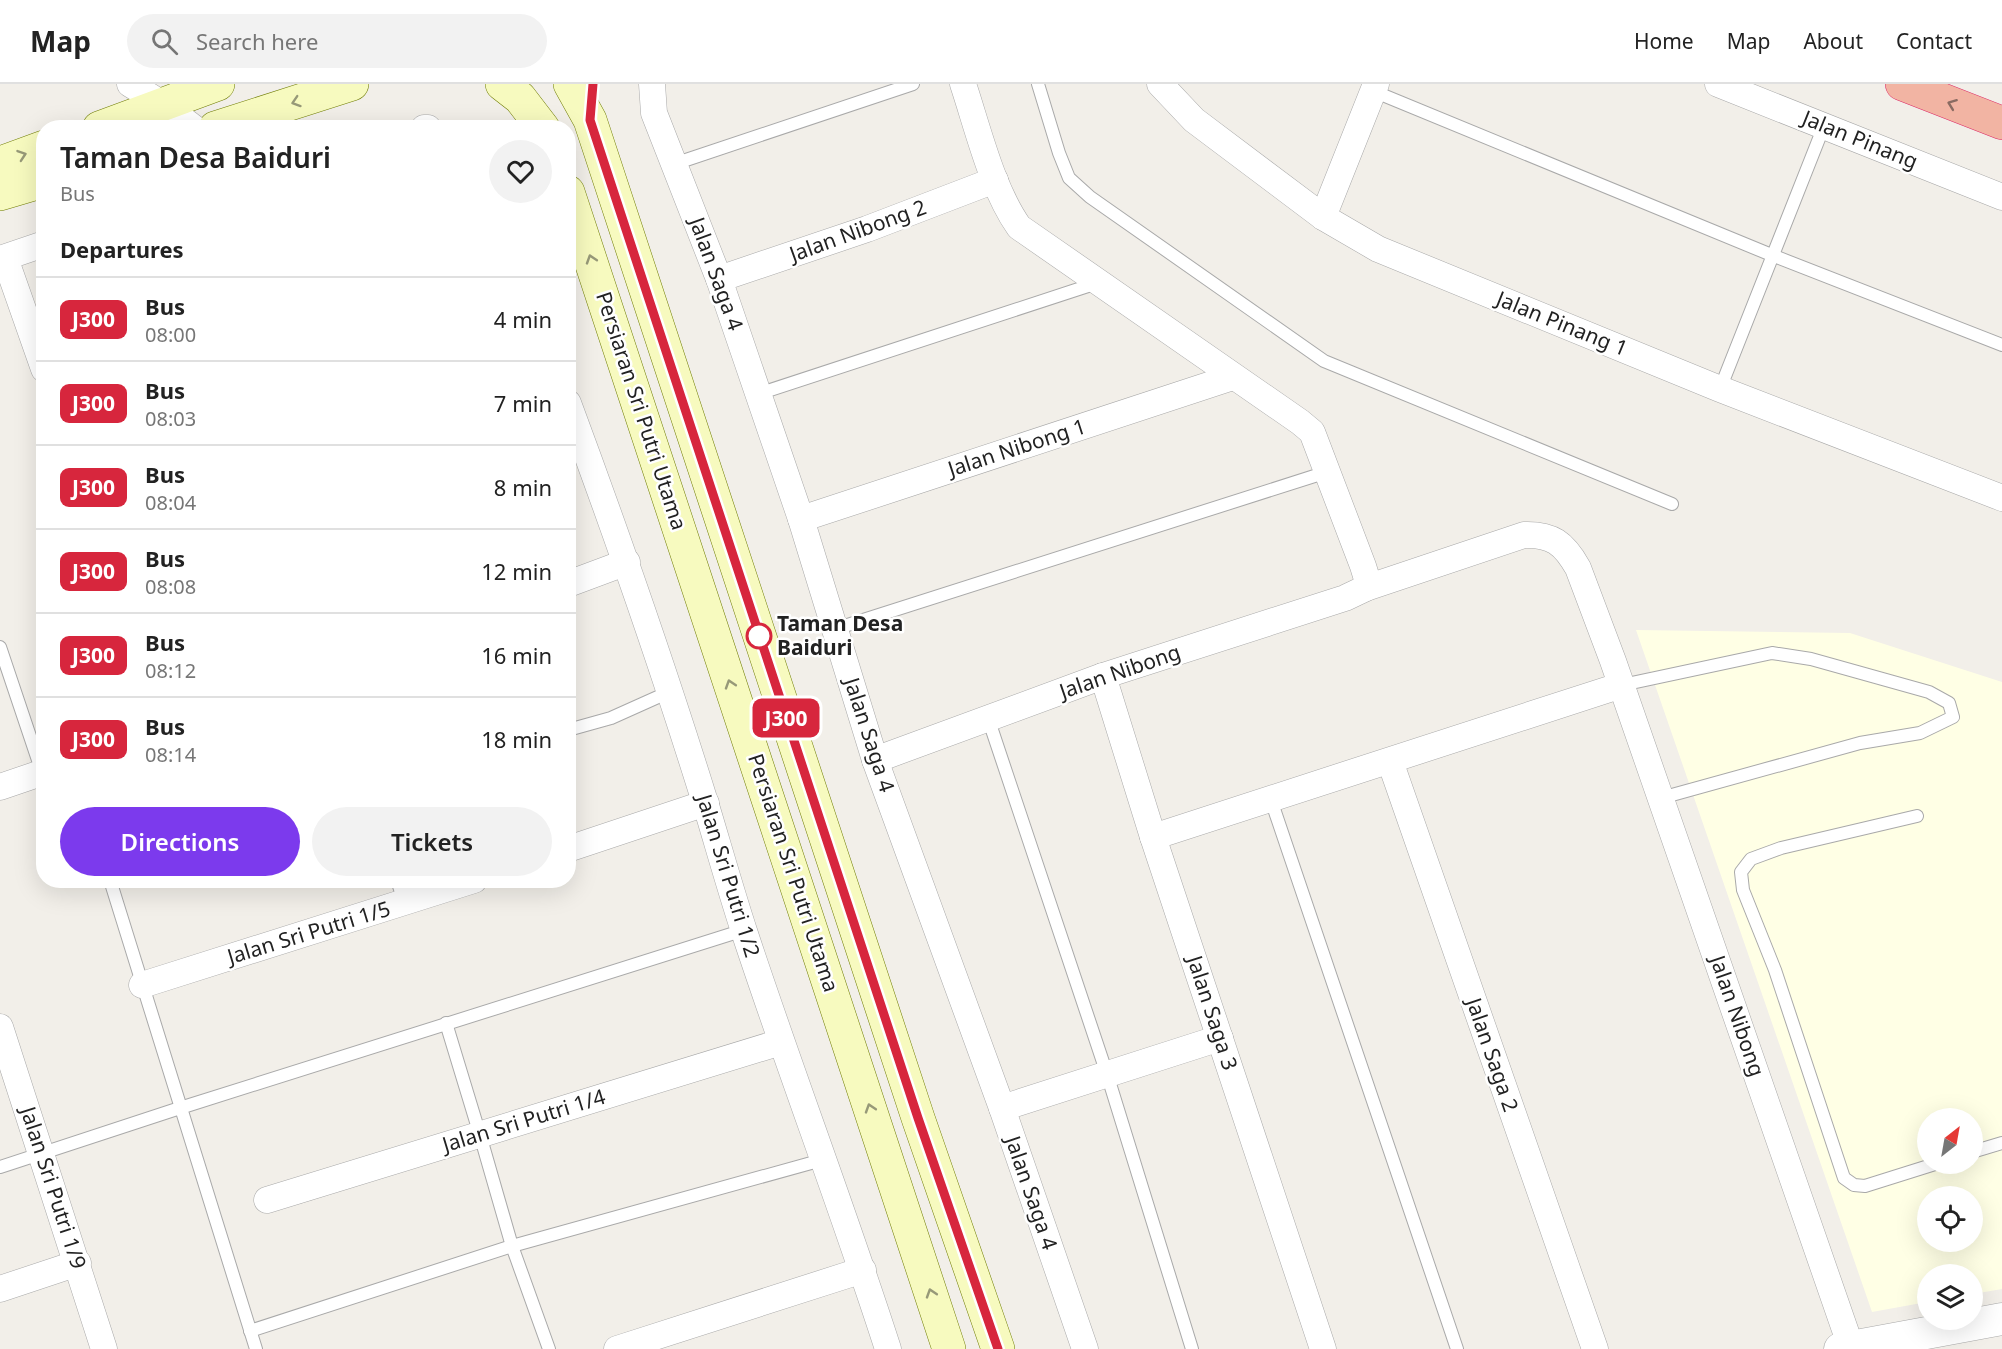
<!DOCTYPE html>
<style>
:root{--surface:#fff;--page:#f2f2f2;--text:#222;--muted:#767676;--line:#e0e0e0;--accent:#7c3aed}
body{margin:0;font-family:"Noto Sans",sans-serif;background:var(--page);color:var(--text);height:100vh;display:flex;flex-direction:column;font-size:22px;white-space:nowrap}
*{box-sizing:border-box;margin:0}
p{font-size:20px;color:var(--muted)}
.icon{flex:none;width:33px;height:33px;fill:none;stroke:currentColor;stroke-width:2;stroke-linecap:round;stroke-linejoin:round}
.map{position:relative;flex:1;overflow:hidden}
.sheet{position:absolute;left:36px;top:36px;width:540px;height:768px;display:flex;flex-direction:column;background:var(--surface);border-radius:24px;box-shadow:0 6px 24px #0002}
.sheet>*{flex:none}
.badge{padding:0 12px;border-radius:9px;font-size:21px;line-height:39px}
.needle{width:39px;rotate:31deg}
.controls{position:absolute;left:1917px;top:1024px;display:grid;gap:12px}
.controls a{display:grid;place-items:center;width:66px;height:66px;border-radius:50%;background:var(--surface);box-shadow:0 6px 24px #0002;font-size:30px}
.map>.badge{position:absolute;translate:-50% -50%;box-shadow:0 0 0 3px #fff}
h2{padding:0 24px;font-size:22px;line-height:54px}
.round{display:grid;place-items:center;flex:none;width:63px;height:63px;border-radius:32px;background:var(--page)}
.head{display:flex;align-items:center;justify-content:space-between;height:102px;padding:0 24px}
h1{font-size:28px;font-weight:600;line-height:45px}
.cta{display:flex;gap:12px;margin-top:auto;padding:12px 24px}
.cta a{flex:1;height:69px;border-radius:36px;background:var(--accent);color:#fff;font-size:24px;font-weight:600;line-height:69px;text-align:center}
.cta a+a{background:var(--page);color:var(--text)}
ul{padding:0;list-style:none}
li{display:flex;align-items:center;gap:18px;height:84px;padding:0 24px;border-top:2px solid var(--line)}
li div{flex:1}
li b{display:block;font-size:22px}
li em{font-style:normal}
li .badge{min-width:66px;font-weight:700;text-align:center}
header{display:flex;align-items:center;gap:36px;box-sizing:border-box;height:84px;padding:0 30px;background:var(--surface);border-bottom:2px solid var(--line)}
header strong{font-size:28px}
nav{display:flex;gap:33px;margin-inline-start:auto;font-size:21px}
.search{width:420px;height:54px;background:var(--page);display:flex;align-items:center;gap:15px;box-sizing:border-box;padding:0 21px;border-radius:33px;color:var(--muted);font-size:22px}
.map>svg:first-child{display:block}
.education{fill:#ffffe5;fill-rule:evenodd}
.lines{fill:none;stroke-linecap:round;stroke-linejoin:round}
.service-casing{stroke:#a9a9a9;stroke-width:14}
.minor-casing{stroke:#a9a9a9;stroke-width:27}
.tertiary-casing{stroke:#a9a9a9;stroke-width:33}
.secondary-casing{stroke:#707d05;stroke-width:34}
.trunk-casing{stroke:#dc2a67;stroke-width:34}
.service{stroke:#fff;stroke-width:12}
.minor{stroke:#fff;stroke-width:26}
.tertiary{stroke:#fff;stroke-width:32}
.secondary{stroke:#f7fabf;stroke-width:33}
.trunk{stroke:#f2b4a3;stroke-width:33}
.oneway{stroke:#979978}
.oneway2{stroke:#8a6b62}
.line-casing{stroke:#fff;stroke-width:14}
.line{stroke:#d7263d;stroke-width:9}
.stop-dot{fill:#fff;stroke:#d7263d;stroke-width:3}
.labels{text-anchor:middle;stroke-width:5;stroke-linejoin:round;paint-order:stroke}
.street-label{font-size:21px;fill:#222;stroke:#fff}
.stop-label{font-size:21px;font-weight:bold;fill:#222;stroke:#fff;text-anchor:start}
</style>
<header>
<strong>Map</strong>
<div class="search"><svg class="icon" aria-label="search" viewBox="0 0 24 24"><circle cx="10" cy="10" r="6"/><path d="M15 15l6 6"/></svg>Search here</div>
<nav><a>Home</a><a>Map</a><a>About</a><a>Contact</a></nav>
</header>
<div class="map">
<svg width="2002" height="1265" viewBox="0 0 2002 1265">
<rect width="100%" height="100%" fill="#f2efe9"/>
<path class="education" d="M1636,546L1850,549L2002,598V1205L1973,1210L1972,1191H1928L1927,1218L1872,1228ZM1928,1035H1972V1080H1928ZM1928,1113H1972V1158H1928Z"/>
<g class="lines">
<g class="service-casing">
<g id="service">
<polyline points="1038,0 1059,69 1069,94 1090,113 1324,277 1672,420"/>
<polyline points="1373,7 1774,172 2002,261"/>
<polyline points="674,80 913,0"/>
<polyline points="1720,305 1824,42"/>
<polyline points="758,310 1097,199"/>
<polyline points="835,545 1327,388"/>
<polyline points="0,563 42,688"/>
<polyline points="1622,601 1772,569 1811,575 1929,608 1949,619 1953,633 1920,649 1860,659 1661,714"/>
<polyline points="988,634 1107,990 1192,1265"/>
<polyline points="568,646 611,634 669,608"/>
<polyline points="1271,716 1457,1265"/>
<polyline points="1917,732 1781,764 1751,775 1741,788 1743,806 1775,886 1844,1094 1854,1101 1865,1102 1935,1080"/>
<polyline points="110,796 256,1265"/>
<polyline points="397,796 405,820"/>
<polyline points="446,939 480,1051 512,1162 549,1265"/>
<polyline points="1972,1068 2002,1059"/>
<polyline points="0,1083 180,1024 744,846"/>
<polyline points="250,1247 512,1162 822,1076"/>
</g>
</g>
<g class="minor-casing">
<g id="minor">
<polyline points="130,0 164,21 194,44"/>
<polyline points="652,0 654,29 719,195 801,435 875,676 1002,1024 1085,1265"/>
<path d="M963,0C978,45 992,105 1019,143L1300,338L1312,348L1363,482L1367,495L1366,504"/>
<polyline points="1160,0 1194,36 1323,133 1378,165 1720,305 2002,414"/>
<polyline points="1718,0 2002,113"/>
<polyline points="424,44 428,44"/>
<polyline points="1323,133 1376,0"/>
<polyline points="5,174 44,285"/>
<polyline points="0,175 44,160"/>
<polyline points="719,195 867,145 995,96"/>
<path d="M568,319C617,451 663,583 705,718C718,761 730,804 744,847C790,987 843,1125 888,1265"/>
<polyline points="801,435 1233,293"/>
<polyline points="568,500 627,478"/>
<polyline points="1103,592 1153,753 1323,1265"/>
<path d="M875,676L1103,592L1345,514L1366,504L1524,451C1552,450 1564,459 1578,484L1613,577L1851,1263"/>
<polyline points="1390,677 1595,1265"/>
<polyline points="0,703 44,688"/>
<polyline points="1153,753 1622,601"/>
<polyline points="568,765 706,719"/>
<polyline points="142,901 474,796"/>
<polyline points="0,943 104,1265"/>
<polyline points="1002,1024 1220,954"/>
<polyline points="267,1116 781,958"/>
<polyline points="0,1205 78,1179"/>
<polyline points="617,1265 863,1186"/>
</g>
</g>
<g class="tertiary-casing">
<polyline id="tertiary" points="1840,1265 2002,1235"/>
</g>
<g class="secondary-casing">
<g id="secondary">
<polyline points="502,0 520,14 543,44"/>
<polyline points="570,0 590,36 918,1034 998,1265"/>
<polyline points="99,44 218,0"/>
<polyline points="215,44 352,0"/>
<polyline points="0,79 44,63"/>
<polyline points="568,108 949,1265"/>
<polyline points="0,110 44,97"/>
</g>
</g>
<g class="trunk-casing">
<polyline id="trunk" points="1902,0 2002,39"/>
</g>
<use href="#service" class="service"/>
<use href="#minor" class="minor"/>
<use href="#tertiary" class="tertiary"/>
<use href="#secondary" class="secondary"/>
<use href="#trunk" class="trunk"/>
</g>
<defs><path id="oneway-chevron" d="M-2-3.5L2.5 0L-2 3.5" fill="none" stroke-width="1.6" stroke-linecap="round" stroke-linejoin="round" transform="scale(1.5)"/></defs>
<g class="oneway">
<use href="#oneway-chevron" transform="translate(296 18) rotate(162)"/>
<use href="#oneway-chevron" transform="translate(22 71) rotate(-19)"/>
<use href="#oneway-chevron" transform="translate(591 175) rotate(-108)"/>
<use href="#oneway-chevron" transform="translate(730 600) rotate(-108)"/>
<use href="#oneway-chevron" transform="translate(870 1024) rotate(-108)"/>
<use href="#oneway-chevron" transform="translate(931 1209) rotate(-108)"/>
</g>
<use class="oneway2" href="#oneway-chevron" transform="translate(1952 20) rotate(-159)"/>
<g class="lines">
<g class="line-casing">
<polyline id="line" points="593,0 590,36 918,1034 998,1265"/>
</g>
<use href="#line" class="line"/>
</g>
<circle class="stop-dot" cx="759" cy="552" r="12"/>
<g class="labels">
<g class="street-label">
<text transform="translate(1860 56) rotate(22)" y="7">Jalan Pinang</text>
<text transform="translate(858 147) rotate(-20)" y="7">Jalan Nibong 2</text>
<text transform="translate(716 190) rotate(70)" y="7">Jalan Saga 4</text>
<text transform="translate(1562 240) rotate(22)" y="7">Jalan Pinang 1</text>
<text transform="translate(641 327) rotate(72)" y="7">Persiaran Sri Putri Utama</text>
<text transform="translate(1017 364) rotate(-18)" y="7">Jalan Nibong 1</text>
<text transform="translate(1120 588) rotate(-19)" y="7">Jalan Nibong</text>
<text transform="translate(869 651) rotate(72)" y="7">Jalan Saga 4</text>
<text transform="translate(793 789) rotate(72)" y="7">Persiaran Sri Putri Utama</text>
<text transform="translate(728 792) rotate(73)" y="7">Jalan Sri Putri 1/2</text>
<text transform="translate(309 849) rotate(-17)" y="7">Jalan Sri Putri 1/5</text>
<text transform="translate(1212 929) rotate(72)" y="7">Jalan Saga 3</text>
<text transform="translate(1737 932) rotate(71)" y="7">Jalan Nibong</text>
<text transform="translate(1492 971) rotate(71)" y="7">Jalan Saga 2</text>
<text transform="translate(524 1037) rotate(-17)" y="7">Jalan Sri Putri 1/4</text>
<text transform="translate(53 1104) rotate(72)" y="7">Jalan Sri Putri 1/9</text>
<text transform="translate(1031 1109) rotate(71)" y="7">Jalan Saga 4</text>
</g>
<g class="stop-label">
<text x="777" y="547">Taman Desa<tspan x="777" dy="24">Baiduri</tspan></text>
</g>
</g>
</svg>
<div class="controls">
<a><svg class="needle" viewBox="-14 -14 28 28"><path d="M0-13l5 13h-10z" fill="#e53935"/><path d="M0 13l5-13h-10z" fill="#767676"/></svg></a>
<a><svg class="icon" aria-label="locate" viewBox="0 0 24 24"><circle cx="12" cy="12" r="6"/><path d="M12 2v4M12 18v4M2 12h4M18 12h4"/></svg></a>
<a><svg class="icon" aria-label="layers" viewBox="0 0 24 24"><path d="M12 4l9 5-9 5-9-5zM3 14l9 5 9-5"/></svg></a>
</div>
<b class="badge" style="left:786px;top:634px;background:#d7263d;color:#fff">J300</b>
<section class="sheet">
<div class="head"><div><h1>Taman Desa Baiduri</h1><p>Bus</p></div><a class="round"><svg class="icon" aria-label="heart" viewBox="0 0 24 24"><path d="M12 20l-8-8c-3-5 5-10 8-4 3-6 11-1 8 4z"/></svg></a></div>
<h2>Departures</h2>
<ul>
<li><span class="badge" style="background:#d7263d;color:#fff">J300</span><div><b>Bus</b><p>08:00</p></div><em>4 min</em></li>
<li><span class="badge" style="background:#d7263d;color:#fff">J300</span><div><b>Bus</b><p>08:03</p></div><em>7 min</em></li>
<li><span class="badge" style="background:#d7263d;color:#fff">J300</span><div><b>Bus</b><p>08:04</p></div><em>8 min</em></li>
<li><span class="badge" style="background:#d7263d;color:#fff">J300</span><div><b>Bus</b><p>08:08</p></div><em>12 min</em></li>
<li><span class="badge" style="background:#d7263d;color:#fff">J300</span><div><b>Bus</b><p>08:12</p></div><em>16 min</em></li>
<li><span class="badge" style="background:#d7263d;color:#fff">J300</span><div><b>Bus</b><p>08:14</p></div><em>18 min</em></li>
</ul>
<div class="cta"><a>Directions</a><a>Tickets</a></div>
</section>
</div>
